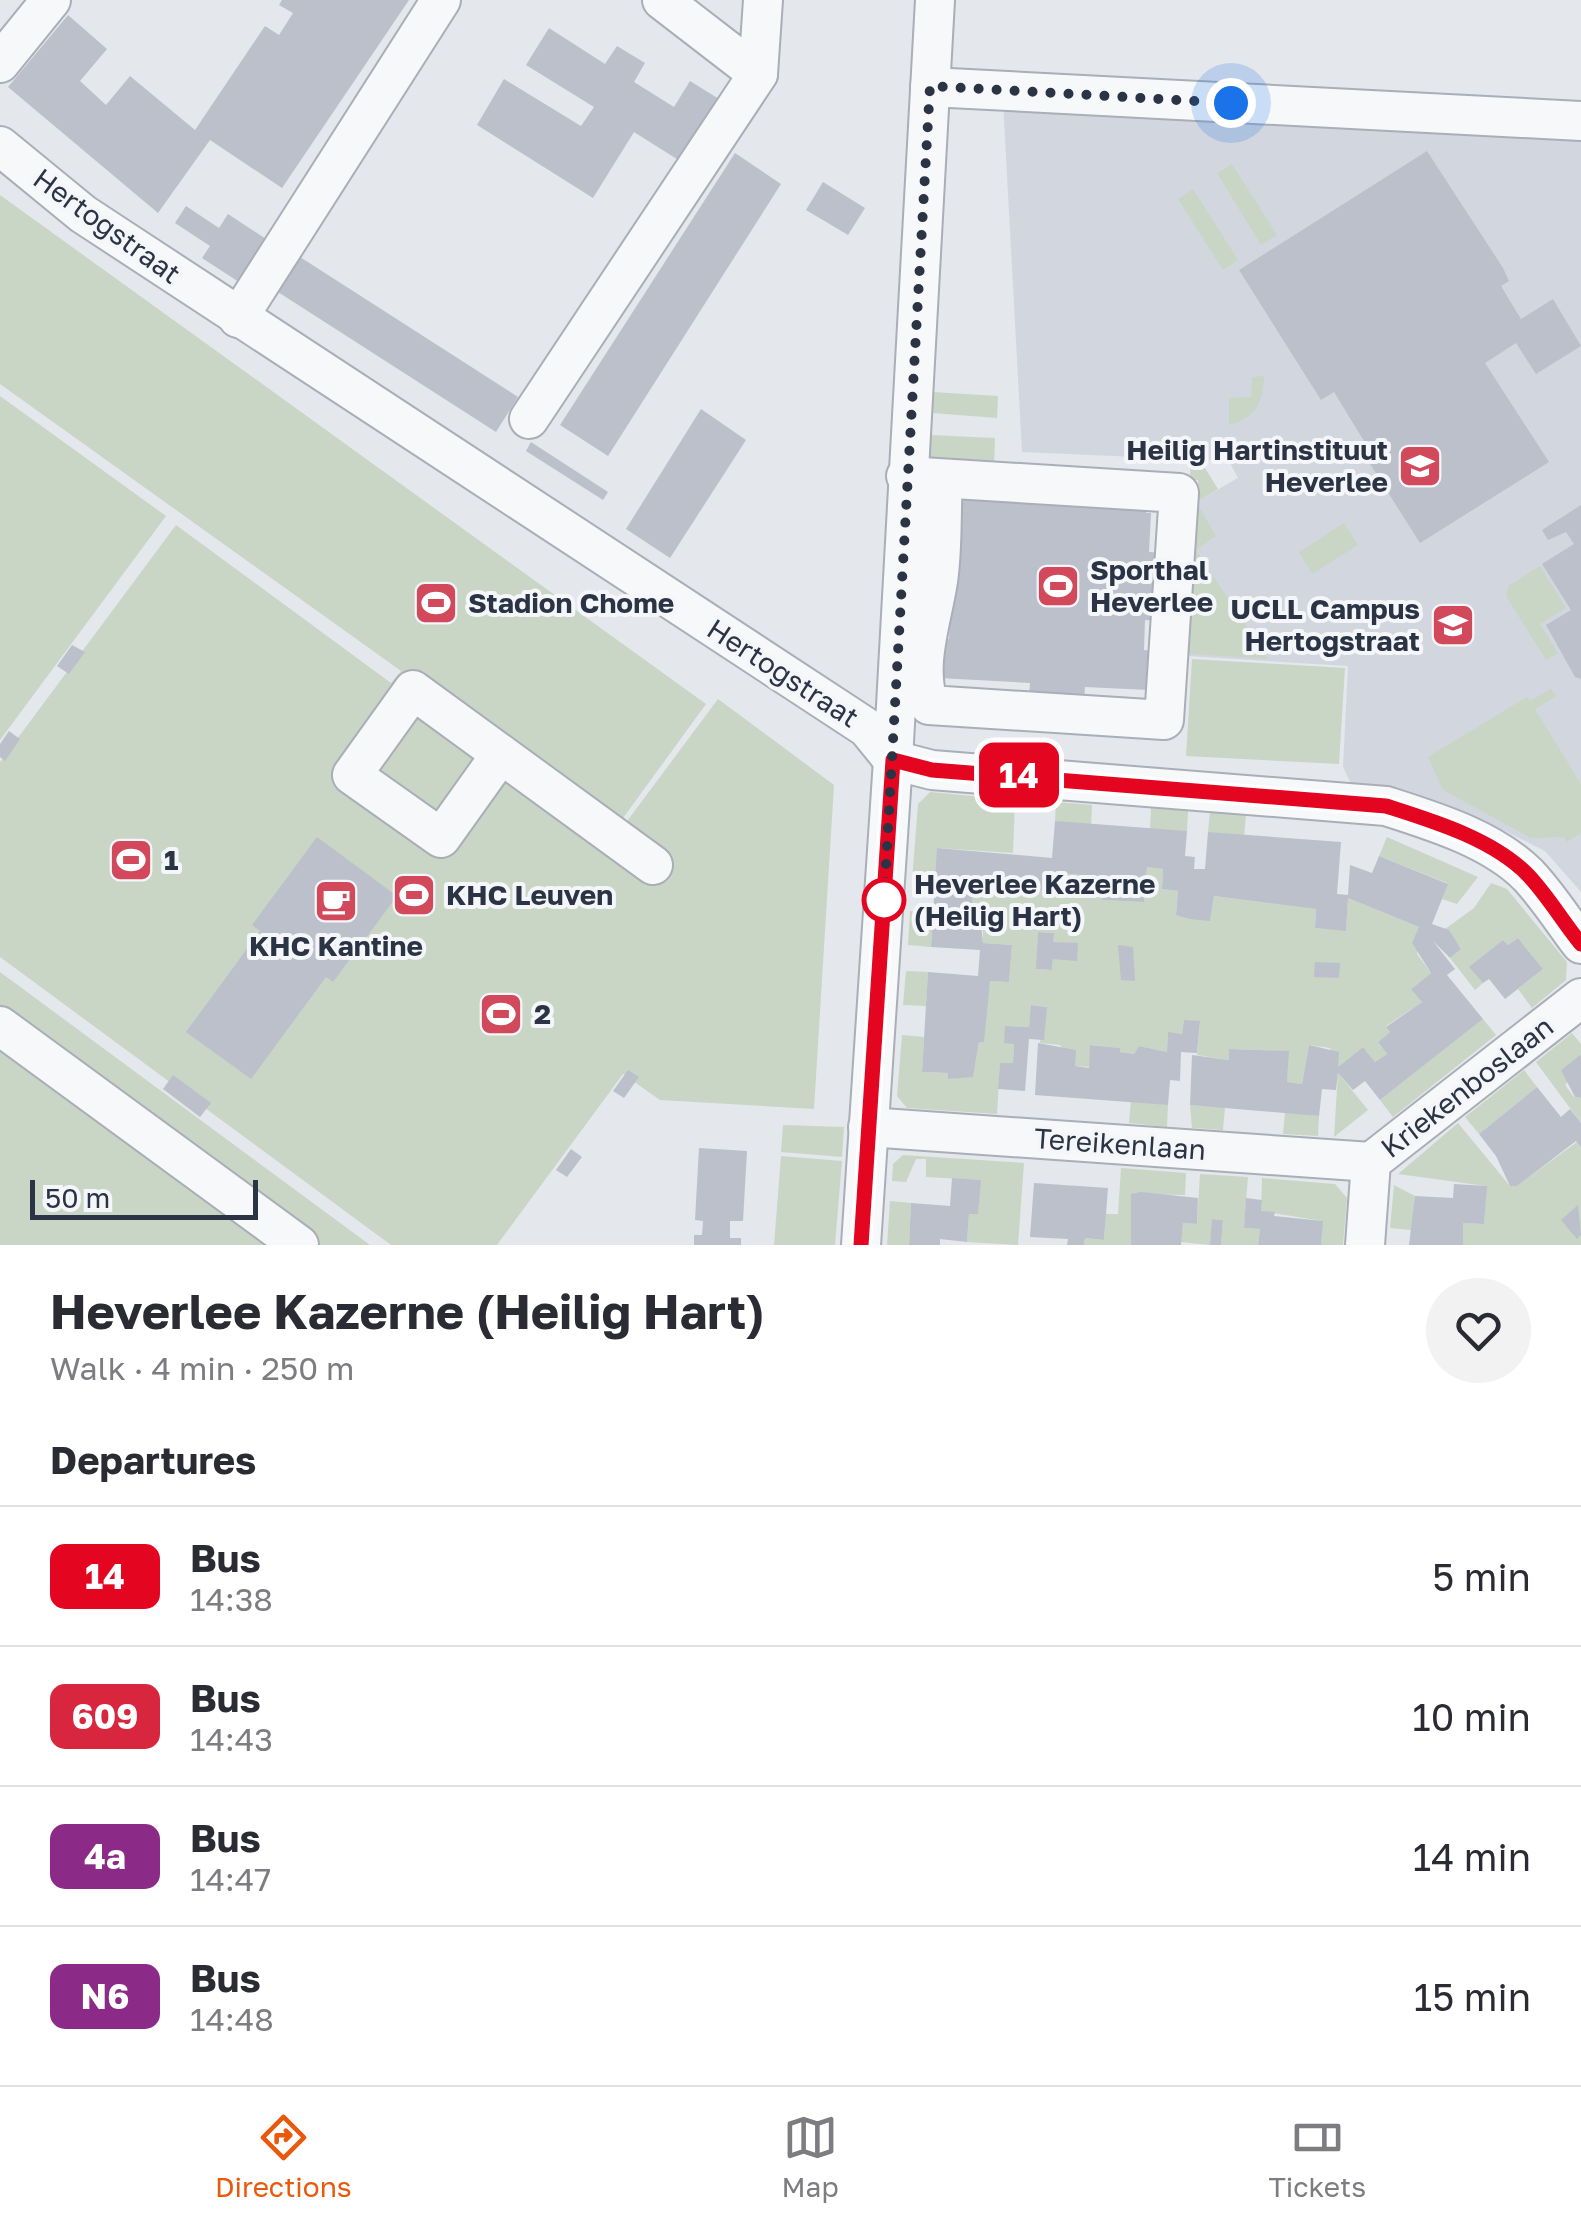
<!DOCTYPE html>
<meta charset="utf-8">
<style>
:root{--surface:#fff;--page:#f2f2f3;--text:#2b2b33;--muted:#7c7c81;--line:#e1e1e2;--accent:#ea580c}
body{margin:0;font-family:"Golos Text",sans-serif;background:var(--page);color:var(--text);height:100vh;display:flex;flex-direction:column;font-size:38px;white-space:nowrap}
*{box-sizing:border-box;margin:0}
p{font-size:32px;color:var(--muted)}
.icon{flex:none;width:55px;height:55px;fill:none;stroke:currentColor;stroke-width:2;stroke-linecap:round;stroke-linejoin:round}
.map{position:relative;height:1245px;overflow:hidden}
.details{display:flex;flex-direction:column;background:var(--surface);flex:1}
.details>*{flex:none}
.badge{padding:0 20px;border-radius:15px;font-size:35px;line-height:65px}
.scale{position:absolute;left:30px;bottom:25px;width:228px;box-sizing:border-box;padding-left:10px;border:5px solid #2b3445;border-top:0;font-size:28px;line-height:35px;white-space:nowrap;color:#2b3445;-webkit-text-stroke:8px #f4f6f9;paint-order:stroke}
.you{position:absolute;width:50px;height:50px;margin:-25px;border:8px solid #fff;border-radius:50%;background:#1a73e8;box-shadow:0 0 0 15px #1a73e833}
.map>.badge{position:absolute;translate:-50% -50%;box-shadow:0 0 0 5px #fff}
h2{padding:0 50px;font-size:38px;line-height:90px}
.round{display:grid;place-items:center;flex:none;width:105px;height:105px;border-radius:52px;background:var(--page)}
.summary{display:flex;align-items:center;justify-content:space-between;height:170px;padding:0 50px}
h1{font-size:48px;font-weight:700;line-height:75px}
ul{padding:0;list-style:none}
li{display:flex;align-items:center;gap:30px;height:140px;padding:0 50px;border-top:2px solid var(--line)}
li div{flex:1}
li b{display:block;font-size:38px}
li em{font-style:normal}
li .badge{min-width:110px;font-weight:700;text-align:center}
.menu{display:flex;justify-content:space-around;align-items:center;height:140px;border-top:2px solid var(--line);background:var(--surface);font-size:28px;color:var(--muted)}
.menu a{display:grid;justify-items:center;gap:5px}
.menu .selected{color:var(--accent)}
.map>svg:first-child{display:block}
.built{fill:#d2d6de}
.green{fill:#c9d6c5;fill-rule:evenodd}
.building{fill:#bbc0ca}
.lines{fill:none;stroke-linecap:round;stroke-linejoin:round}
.minor-casing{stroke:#a9aeb7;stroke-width:42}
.minor{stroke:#f7f8fa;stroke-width:38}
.line-casing{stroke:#fff;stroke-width:22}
.line{stroke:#e40521;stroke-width:15}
.walk{stroke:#2b3445;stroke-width:10;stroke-dasharray:0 18}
.stop-dot{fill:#fff;stroke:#e40521;stroke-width:5}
.labels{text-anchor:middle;stroke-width:8;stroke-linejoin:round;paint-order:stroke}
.street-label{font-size:28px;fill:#2b3445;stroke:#f4f6f9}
.poi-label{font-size:28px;font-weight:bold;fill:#2b3445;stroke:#f4f6f9;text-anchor:start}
.stop-label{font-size:28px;font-weight:bold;fill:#2b3445;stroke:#f4f6f9;text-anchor:start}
</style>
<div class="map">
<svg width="1581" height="1245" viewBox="0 0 1581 1245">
<rect width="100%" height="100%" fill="#e4e7ec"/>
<polygon class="built" points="1003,101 1581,112 1581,892 1545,851 1485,821 1423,799 1351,784 1343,767 1348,666 1187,656 1196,502 1238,478 1229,461 1022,452"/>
<g class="green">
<polygon points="1232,164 1277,235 1261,245 1217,173"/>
<polygon points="1193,189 1238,260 1223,270 1178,199"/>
<polygon points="0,195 706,704 618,825 619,832 718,699 834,785 814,1109 660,1100 623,1074 497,1245 391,1245 0,957 0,762 176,525 391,683 401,671 0,384"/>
<path d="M1264,376C1263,404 1256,417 1229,425V398L1251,397L1252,377Z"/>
<polygon points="933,392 998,396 997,418 932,413"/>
<polygon points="0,396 166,516 0,740"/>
<polygon points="931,435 995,438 994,469 930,467"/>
<polygon points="1191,454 1197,455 1218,489 1198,501 1198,480 1190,480"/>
<polygon points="1197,503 1216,536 1196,550 1268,659 1189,654"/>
<polygon points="1344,523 1358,545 1312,574 1299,552"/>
<polygon points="1540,566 1566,608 1540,624 1558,653 1546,660 1506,596 1508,586"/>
<polygon points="1192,659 1345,668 1339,764 1186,756"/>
<polygon points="1551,689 1556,696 1535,709 1581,784 1581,833 1567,842 1564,837 1531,838 1443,790 1428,757 1527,697 1530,701"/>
<polygon points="930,792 1015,800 1013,853 938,848 935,882 912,881 918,804"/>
<polygon points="1056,802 1092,805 1091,826 1055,821"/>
<polygon points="1151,808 1188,811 1187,831 1150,830"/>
<polygon points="1210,812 1246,814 1244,837 1208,832"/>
<polygon points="1387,837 1478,877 1457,904 1442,899 1447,883 1379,856"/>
<path d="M1147,867L1163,869L1162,889L1178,891L1176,915L1210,920L1214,896L1316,909L1315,928L1346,930L1348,898L1419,927L1417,954L1431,973L1412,988L1422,1002L1386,1026L1390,1032L1378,1042L1387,1054L1375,1062L1363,1047L1338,1067L1330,1048L1309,1045L1302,1084L1287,1082L1288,1051L1230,1049L1229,1060L1197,1055L1200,1022L1184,1020L1182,1034L1168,1033L1167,1052L1139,1046L1134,1054L1120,1052V1048L1091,1045L1089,1067L1075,1066L1060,1045L1040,1043L1047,1007L1032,1005L1029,1027L1005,1026L1014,1044L1013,1063H1000L997,1114L907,1108L897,1096L902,1035L924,1037L922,1072L948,1073V1079L973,1076L990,981L1009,982L1012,945L983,943V931L971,915L974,885L1057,892L1059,873L1102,877V900L1144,902ZM1038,932L1053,933V942L1078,944L1053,959L1052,970L1037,969Z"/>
<polygon points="1491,883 1507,889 1567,962 1566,980 1532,1008 1518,989 1543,969 1518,938 1508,945 1503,940 1470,967 1483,983 1475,990 1450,958 1461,948 1445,929 1474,908"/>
<polygon points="910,911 933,913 931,947 908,945"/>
<polygon points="906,971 928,972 926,1006 903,1005"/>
<polygon points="0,972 370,1245 0,1245"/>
<polygon points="1483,1019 1496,1035 1393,1117 1380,1100"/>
<polygon points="1572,1033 1581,1044 1581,1054 1561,1070 1569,1081 1565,1085 1574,1097 1581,1098 1581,1123 1536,1062"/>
<polygon points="1524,1070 1537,1087 1479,1134 1465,1117"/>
<polygon points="1338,1073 1368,1110 1334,1137"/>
<polygon points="1131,1101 1168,1105 1167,1127 1129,1123"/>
<polygon points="1190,1105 1225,1107 1223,1130 1192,1128"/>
<polygon points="1285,1112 1319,1116 1318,1136 1283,1134"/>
<polygon points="1458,1123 1510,1186 1517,1186 1577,1142 1581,1147 1581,1245 1463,1245 1463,1223 1484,1224 1486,1186 1398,1174"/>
<polygon points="783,1125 844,1127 842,1157 781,1152"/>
<polygon points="903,1155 1024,1163 1018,1245 967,1242 969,1214 978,1214 980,1180 926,1177 926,1159 916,1159 906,1182 892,1181 893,1164"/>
<polygon points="781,1156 842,1161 835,1245 774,1245"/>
<polygon points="1121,1168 1186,1173 1185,1195 1132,1194 1131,1245 1084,1245 1085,1238 1104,1240 1106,1214 1118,1214"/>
<polygon points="1200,1174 1248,1177 1244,1228 1260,1229 1258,1245 1221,1245 1223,1220 1213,1219 1210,1245 1181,1242 1183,1223 1197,1224"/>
<polygon points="1262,1178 1335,1184 1347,1198 1343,1245 1321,1245 1322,1221 1261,1211"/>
<polygon points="1394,1185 1415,1196 1412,1230 1390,1228"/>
<polygon points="890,1201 911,1203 909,1245 887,1245"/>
</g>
<g class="building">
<polygon points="282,0 409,0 282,188 210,140 158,213 8,87 68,15 107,49 80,81 106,105 130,76 195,130 265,26 279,35 293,13 279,5"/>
<polygon points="549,28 605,64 617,46 645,63 634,82 674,107 690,81 719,99 680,161 634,132 593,198 477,125 504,79 581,126 594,107 526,65"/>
<polygon points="1427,151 1503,268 1509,281 1501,286 1521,319 1553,299 1581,346 1536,374 1516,343 1485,363 1549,462 1420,543 1358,445 1364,441 1334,392 1321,400 1239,270"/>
<polygon points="735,153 781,184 608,456 560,425"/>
<polygon points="823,182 865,208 848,235 806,210"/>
<polygon points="186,206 219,228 228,214 266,239 239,282 202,258 210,246 175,223"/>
<polygon points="300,257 518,397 496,432 278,292"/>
<polygon points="701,409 746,440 670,558 626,529"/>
<polygon points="531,442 608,492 603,500 526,451"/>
<polygon points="964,488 1147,499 1146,513 1151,513 1149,552 1166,553 1162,621 1145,620 1144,650 1151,651 1149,690 1085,687 1084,700 1029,697 1030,683 939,678 941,639 949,639 957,502 963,503"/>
<polygon points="1581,505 1581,679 1575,677 1546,625 1571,610 1542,564 1574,544 1566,532 1548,540 1542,530"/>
<polygon points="72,645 85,652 69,674 57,666"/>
<polygon points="9,731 20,739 5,761 0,757 0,744"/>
<polygon points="1055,821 1187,831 1185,856 1195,857 1194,869 1205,869 1208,832 1341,842 1337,894 1348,895 1350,865 1372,873 1379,856 1448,884 1432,924 1449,930 1461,949 1450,958 1433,941 1455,969 1447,975 1483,1019 1380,1100 1365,1081 1353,1090 1338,1073 1336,1090 1322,1089 1319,1116 1190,1105 1192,1055 1229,1060 1229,1049 1289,1051 1287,1082 1302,1084 1309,1045 1339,1052 1338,1067 1363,1047 1375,1062 1387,1054 1378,1042 1390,1032 1386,1027 1422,1002 1411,989 1431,973 1412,943 1419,927 1348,898 1346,931 1315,928 1316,909 1214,896 1210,921 1190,919 1176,915 1178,891 1162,889 1163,869 1147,867 1144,902 1102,900 1102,877 1059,873 1058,892 974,885 971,915 980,915 983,943 1012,945 1009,982 990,981 984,1042 979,1042 973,1077 948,1079 948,1073 922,1072 928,972 978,976 980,950 931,947 937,848 1052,858"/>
<polygon points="317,837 397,896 333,982 326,977 251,1079 186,1032 260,931 252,925"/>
<polygon points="1038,932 1054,933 1053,942 1078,943 1077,961 1053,959 1052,970 1036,969"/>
<polygon points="1518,938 1543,969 1505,999 1489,979 1483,983 1469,967 1503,940 1508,945"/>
<polygon points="1118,945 1133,947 1135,981 1121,980"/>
<polygon points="1315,962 1340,963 1339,978 1314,977"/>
<polygon points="1031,1005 1047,1007 1044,1040 1029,1039 1025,1091 998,1089 1000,1063 1013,1063 1014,1044 1004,1043 1005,1026 1029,1027"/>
<polygon points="1184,1020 1200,1021 1197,1053 1181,1052 1180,1081 1170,1080 1168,1105 1035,1095 1038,1043 1076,1050 1075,1066 1089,1068 1090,1045 1120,1048 1120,1052 1134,1054 1139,1046 1167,1052 1168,1032 1182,1034"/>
<polygon points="1581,1054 1581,1098 1575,1097 1561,1070"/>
<polygon points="628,1070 639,1077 624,1098 613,1091"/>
<polygon points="173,1075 211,1103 200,1117 163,1089"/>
<polygon points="1537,1087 1561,1117 1570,1109 1581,1123 1581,1147 1576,1141 1517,1186 1510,1186 1496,1156 1479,1134"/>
<polygon points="699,1148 747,1151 743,1221 730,1221 730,1238 741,1238 741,1245 694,1245 694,1235 702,1235 703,1221 695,1220"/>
<polygon points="571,1149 582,1157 567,1177 556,1170"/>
<polygon points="952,1178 981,1180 978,1214 969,1214 967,1242 940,1239 940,1245 909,1245 911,1203 950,1206"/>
<polygon points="1034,1183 1108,1188 1104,1240 1085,1238 1084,1245 1067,1245 1068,1239 1030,1237"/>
<polygon points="1454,1184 1487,1186 1484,1224 1463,1223 1463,1245 1409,1245 1415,1196 1453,1198"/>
<polygon points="1141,1192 1198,1198 1197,1224 1183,1223 1181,1245 1131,1245 1131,1194"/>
<polygon points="1246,1198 1262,1200 1261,1211 1275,1212 1274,1216 1323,1221 1321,1245 1258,1245 1260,1229 1244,1228"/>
<polygon points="1578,1205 1581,1235 1577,1239 1561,1220"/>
<polygon points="1212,1219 1223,1220 1221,1245 1210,1245"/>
</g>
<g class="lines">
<g class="minor-casing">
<g id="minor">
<polyline points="662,0 758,74 763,0"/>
<polyline points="0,63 51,0"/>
<polyline points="930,87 1581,121"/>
<path d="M0,146L83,214L867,728L893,760L932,770L1386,806C1433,821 1492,839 1528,875C1548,896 1564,922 1581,944"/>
<polyline points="238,318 441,0"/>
<polyline points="529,419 758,74"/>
<path d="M906,476L1179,493L1164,720L929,705C915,665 932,621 938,581C943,548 941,512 943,479"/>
<polyline points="501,754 441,838 352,775 413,690 653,865"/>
<polyline points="0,1026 299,1245"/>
<polyline points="868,1127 1371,1162"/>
<polyline points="861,1245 893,760 935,0"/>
<polyline points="1365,1245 1371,1162 1581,998"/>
</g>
</g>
<use href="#minor" class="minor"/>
</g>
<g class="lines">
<g class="line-casing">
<path id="line" d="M861,1245L893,760L932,770L1386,806C1433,821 1493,839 1528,875C1548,896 1563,922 1581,944"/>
</g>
<use href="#line" class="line"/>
<polyline class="walk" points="884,900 930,86 1231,103"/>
</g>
<defs>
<g id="school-square" transform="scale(2.25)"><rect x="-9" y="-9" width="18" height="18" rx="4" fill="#d1495b" stroke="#f4f6f9"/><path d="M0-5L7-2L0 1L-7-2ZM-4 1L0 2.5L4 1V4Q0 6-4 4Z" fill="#fff"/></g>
<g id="stadium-square" transform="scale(2.25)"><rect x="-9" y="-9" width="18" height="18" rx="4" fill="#d1495b" stroke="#f4f6f9"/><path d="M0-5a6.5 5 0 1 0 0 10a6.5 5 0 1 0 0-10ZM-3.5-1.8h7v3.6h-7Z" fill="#fff"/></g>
<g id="university-square" transform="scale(2.25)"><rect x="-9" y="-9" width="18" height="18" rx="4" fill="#d1495b" stroke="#f4f6f9"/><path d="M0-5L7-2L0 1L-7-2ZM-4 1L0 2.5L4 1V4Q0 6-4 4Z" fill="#fff"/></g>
<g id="cafe-square" transform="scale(2.25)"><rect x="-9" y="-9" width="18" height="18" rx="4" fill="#d1495b" stroke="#f4f6f9"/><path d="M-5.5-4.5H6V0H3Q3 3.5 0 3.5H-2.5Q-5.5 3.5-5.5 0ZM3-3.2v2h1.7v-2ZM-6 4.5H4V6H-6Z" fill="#fff"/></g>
</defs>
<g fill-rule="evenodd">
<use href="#school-square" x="1420" y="466"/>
<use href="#stadium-square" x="1058" y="586"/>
<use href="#stadium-square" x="436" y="603"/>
<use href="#university-square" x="1453" y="625"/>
<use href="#stadium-square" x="131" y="860"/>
<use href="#stadium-square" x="414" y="895"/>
<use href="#cafe-square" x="336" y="901"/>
<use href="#stadium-square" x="501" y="1014"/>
</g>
<circle class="stop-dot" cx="884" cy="900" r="20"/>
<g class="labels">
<g class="street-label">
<text transform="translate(107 226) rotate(36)" y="10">Hertogstraat</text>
<text transform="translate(783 673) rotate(33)" y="10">Hertogstraat</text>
<text transform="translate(1467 1087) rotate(-38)" y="10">Kriekenboslaan</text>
<text transform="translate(1120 1144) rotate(4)" y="10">Tereikenlaan</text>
</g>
<g class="poi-label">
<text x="1388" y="460" text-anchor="end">Heilig Hartinstituut<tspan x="1388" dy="32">Heverlee</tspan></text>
<text x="1090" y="580">Sporthal<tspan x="1090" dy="32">Heverlee</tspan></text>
<text x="468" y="613">Stadion Chome</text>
<text x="1420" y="619" text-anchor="end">UCLL Campus<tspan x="1420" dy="32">Hertogstraat</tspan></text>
<text x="164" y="870">1</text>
<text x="446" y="905">KHC Leuven</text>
<text x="336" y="956" text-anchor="middle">KHC Kantine</text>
<text x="534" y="1024">2</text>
</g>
<g class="stop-label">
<text x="914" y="894">Heverlee Kazerne<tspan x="914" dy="32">(Heilig Hart)</tspan></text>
</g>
</g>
</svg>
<div class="scale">50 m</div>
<div class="you" style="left:1231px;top:103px"></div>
<b class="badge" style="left:1019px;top:775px;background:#e40521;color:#fff">14</b>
</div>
<section class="details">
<div class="summary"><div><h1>Heverlee Kazerne (Heilig Hart)</h1><p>Walk · 4 min · 250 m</p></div><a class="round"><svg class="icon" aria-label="heart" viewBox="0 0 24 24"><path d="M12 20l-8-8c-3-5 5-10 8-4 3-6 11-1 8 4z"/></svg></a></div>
<h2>Departures</h2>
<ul>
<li><span class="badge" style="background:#e40521;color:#fff">14</span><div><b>Bus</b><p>14:38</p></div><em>5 min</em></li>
<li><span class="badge" style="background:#d7263d;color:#fff">609</span><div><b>Bus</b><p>14:43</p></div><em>10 min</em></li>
<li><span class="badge" style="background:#8c2b87;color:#fff">4a</span><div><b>Bus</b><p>14:47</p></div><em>14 min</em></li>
<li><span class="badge" style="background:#8c2b87;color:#fff">N6</span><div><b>Bus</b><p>14:48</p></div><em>15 min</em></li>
</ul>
</section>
<nav class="menu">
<a class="selected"><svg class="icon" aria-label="directions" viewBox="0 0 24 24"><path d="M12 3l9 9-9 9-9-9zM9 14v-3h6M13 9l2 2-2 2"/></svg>Directions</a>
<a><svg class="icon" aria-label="map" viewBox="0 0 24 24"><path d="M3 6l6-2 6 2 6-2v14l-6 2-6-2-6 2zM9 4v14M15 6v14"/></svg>Map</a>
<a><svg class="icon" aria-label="tickets" viewBox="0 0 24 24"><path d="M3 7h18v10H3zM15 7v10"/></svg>Tickets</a>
</nav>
